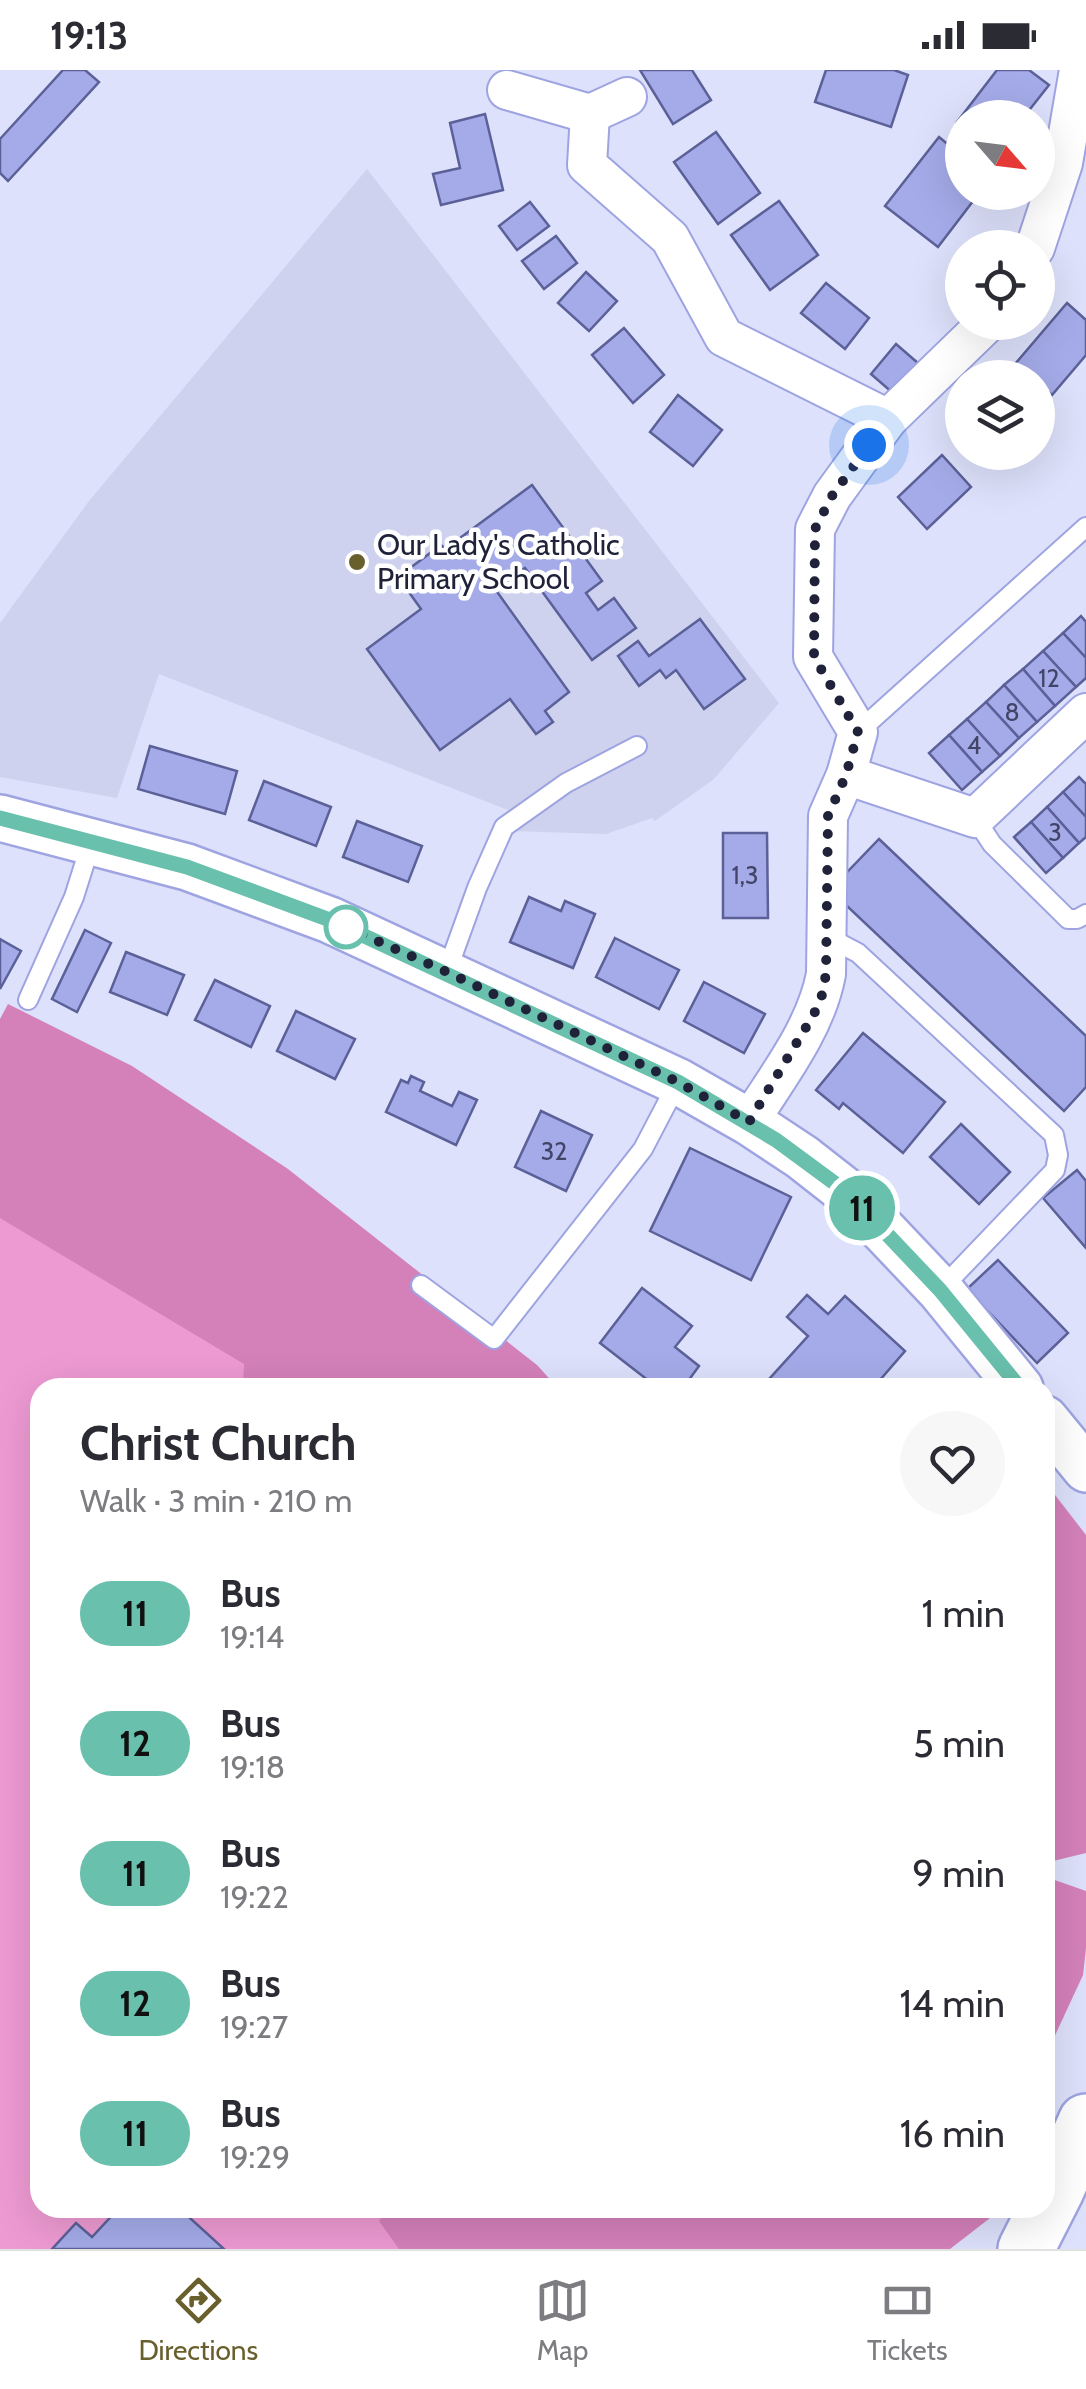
<!DOCTYPE html>
<meta charset="utf-8">
<style>
:root{--surface:#fff;--page:#f7f7f7;--text:#2b2b33;--muted:#7c7c81;--line:#e1e1e2;--accent:#685f2c}
body{margin:0;font-family:Cabin,sans-serif;background:var(--page);color:var(--text);height:100vh;display:flex;flex-direction:column;font-size:38px;white-space:nowrap}
*{box-sizing:border-box;margin:0}
p{font-size:32px;color:var(--muted)}
.icon{flex:none;width:55px;height:55px;fill:none;stroke:currentColor;stroke-width:2;stroke-linecap:round;stroke-linejoin:round}
.map{position:relative;flex:1;overflow:hidden}
.details{position:absolute;left:30px;top:1308px;width:1025px;height:840px;display:flex;flex-direction:column;background:var(--surface);border-radius:30px;box-shadow:0 10px 40px #0002}
.details>*{flex:none}
.badge{padding:0 20px;border-radius:32px;font-size:35px;line-height:65px}
.needle{width:65px;rotate:118deg}
.buttons{position:absolute;left:945px;top:30px;display:grid;gap:20px}
.buttons a{display:grid;place-items:center;width:110px;height:110px;border-radius:50%;background:var(--surface);box-shadow:0 10px 40px #0002;font-size:50px}
.you{position:absolute;width:50px;height:50px;margin:-25px;border:8px solid #fff;border-radius:50%;background:#1a73e8;box-shadow:0 0 0 15px #1a73e833}
.map>.badge{position:absolute;translate:-50% -50%;box-shadow:0 0 0 5px #fff}
.round{display:grid;place-items:center;flex:none;width:105px;height:105px;border-radius:52px;background:var(--page)}
.headline{display:flex;align-items:center;justify-content:space-between;height:170px;padding:0 50px}
h1{font-size:48px;font-weight:700;line-height:75px}
ul{padding:0;list-style:none}
li{display:flex;align-items:center;gap:30px;height:130px;padding:0 50px}
li div{flex:1}
li b{display:block;font-size:38px}
li em{font-style:normal}
li .badge{min-width:110px;font-weight:700;text-align:center}
.status{display:flex;justify-content:space-between;align-items:center;height:70px;padding:0 50px;background:var(--surface);direction:ltr}
.status svg{height:28px;fill:currentColor}
.dock{display:flex;justify-content:space-around;align-items:center;height:140px;border-top:2px solid var(--line);background:var(--surface);font-size:28px;color:var(--muted)}
.dock a{display:grid;justify-items:center;gap:5px}
.dock .active{color:var(--accent)}
.map>svg:first-child{display:block}
.built{fill:#ced2ee}
.green{fill:#ed9ad2}
.forest{fill:#d481ba}
.building{fill:#a4abe8;stroke:#5b6098;stroke-width:2.5}
.lines{fill:none;stroke-linecap:round;stroke-linejoin:round}
.service-casing{stroke:#9ea4e1;stroke-width:22}
.minor-casing{stroke:#9ea4e1;stroke-width:42}
.tertiary-casing{stroke:#9ea4e1;stroke-width:50}
.trunk-casing{stroke:#9ea4e1;stroke-width:60}
.service{stroke:#fff;stroke-width:18}
.minor{stroke:#fff;stroke-width:38}
.tertiary{stroke:#fff;stroke-width:45}
.trunk{stroke:#fff;stroke-width:55}
.line-casing{stroke:#fff;stroke-width:22}
.line{stroke:#69c0ac;stroke-width:15}
.walk{stroke:#20223a;stroke-width:10;stroke-dasharray:0 18}
.poi-dot{fill:#685f2c;stroke:#fff;stroke-width:4}
.stop-dot{fill:#fff;stroke:#69c0ac;stroke-width:5}
.labels{text-anchor:middle;stroke-width:9;stroke-linejoin:round;paint-order:stroke}
.number-label{font-size:25px;fill:#414466}
.poi-label{font-size:30px;fill:#20223a;stroke:#fff;text-anchor:start}
</style>
<div class="status"><b>19:13</b><svg viewBox="0 0 49 12"><path d="M0 12V9h3v3zM5 12V6h3v6zM10 12V3h3v9zM15 12V0h3v12zM26 1h20v11H26zM47 4h2v5h-2z"/></svg></div>
<div class="map">
<svg width="1086" height="2179" viewBox="0 0 1086 2179">
<rect width="100%" height="100%" fill="#dde1fb"/>
<polygon class="built" points="367,99 779,633 714,709 655,751 652,748 606,764 512,761 513,742 159,604 117,728 0,707 0,553 89,431"/>
<polygon class="green" points="0,1113 313,1317 40,1318 40,2138 779,2138 458,2179 0,2179"/>
<g class="forest">
<polygon points="8,934 132,996 288,1099 537,1295 557,1317 243,1317 244,1294 0,1148 0,949"/>
<polygon points="1045,1412 1086,1465 1086,1783 1045,1793"/>
<polygon points="1049,1808 1086,1821 1086,1878 1083,1905 1045,1987 1045,1809"/>
<polygon points="386,2138 1003,2138 950,2179 399,2179 379,2151"/>
</g>
<g class="building">
<polygon points="63,0 85,0 99,12 8,111 0,103 0,69"/>
<polygon points="640,0 692,0 711,30 673,54"/>
<polygon points="826,0 894,0 908,5 891,57 815,32"/>
<polygon points="997,0 1029,0 1049,15 1023,48 962,48 962,56 957,52"/>
<polygon points="485,44 503,120 441,135 433,104 460,98 450,53"/>
<polygon points="716,62 760,123 718,154 674,92"/>
<polygon points="939,67 962,86 962,122 980,122 938,177 885,136"/>
<polygon points="779,131 818,185 770,220 731,165"/>
<polygon points="530,132 549,156 517,180 499,156"/>
<polygon points="556,166 577,193 544,219 522,191"/>
<polygon points="586,202 617,231 589,261 558,233"/>
<polygon points="826,213 869,248 845,279 801,243"/>
<polygon points="1067,233 1086,250 1086,285 1052,325 1038,313 1038,308 1031,308 1015,294"/>
<polygon points="624,258 664,305 633,333 592,285"/>
<polygon points="896,274 919,294 894,324 871,304"/>
<polygon points="678,325 722,360 693,396 650,362"/>
<polygon points="942,385 971,417 927,459 898,427"/>
<polygon points="532,415 602,511 586,523 598,540 614,528 636,558 592,590 525,498 505,512 499,505 490,512 569,622 545,641 553,652 536,664 510,629 440,680 367,579 421,539 398,507 441,475 445,479"/>
<polygon points="1081,546 1086,552 1086,588 1063,563"/>
<polygon points="700,549 745,609 704,639 676,600 666,608 660,600 639,616 618,586 638,571 649,586"/>
<polygon points="1063,563 1086,588 1086,608 1076,617 1043,581"/>
<polygon points="1043,581 1076,617 1055,636 1023,599"/>
<polygon points="1023,599 1055,636 1037,652 1004,615"/>
<polygon points="1004,615 1037,652 1019,668 986,632"/>
<polygon points="986,632 1019,668 1000,686 967,649"/>
<polygon points="967,649 1000,686 982,702 949,665"/>
<polygon points="949,665 982,702 962,720 929,683"/>
<polygon points="150,676 237,701 225,744 138,719"/>
<polygon points="1079,707 1086,714 1086,747 1063,722"/>
<polygon points="264,711 331,737 316,776 249,750"/>
<polygon points="1063,722 1086,747 1086,767 1079,773 1047,737"/>
<polygon points="1047,737 1079,773 1063,788 1031,752"/>
<polygon points="357,751 422,776 408,812 343,787"/>
<polygon points="1031,752 1063,788 1046,803 1014,767"/>
<polygon points="723,763 767,763 768,848 723,848"/>
<polygon points="879,769 1086,966 1086,1017 1064,1041 830,820"/>
<polygon points="529,827 561,841 565,831 595,844 573,898 510,872"/>
<polygon points="85,860 111,873 77,942 52,929"/>
<polygon points="615,868 679,900 659,939 596,907"/>
<polygon points="0,869 21,881 0,919"/>
<polygon points="126,882 184,905 167,945 110,922"/>
<polygon points="215,910 270,936 251,977 195,950"/>
<polygon points="704,912 765,944 744,983 684,951"/>
<polygon points="296,941 355,969 335,1009 277,981"/>
<polygon points="863,963 945,1032 903,1083 843,1033 839,1039 816,1020"/>
<polygon points="411,1006 424,1012 420,1021 452,1036 459,1022 477,1030 456,1075 386,1042 401,1010 408,1013"/>
<polygon points="541,1041 592,1065 566,1121 515,1097"/>
<polygon points="961,1054 1010,1102 979,1134 930,1087"/>
<polygon points="690,1078 791,1127 751,1210 650,1161"/>
<polygon points="1077,1100 1086,1111 1086,1178 1043,1128"/>
<polygon points="998,1190 1068,1263 1037,1293 967,1219"/>
<polygon points="642,1218 692,1256 675,1277 699,1296 683,1318 658,1318 600,1273"/>
<polygon points="807,1225 828,1244 845,1226 905,1281 873,1318 761,1318 808,1266 787,1247"/>
<polygon points="119,2138 179,2138 224,2179 52,2179 76,2153 92,2167"/>
</g>
<g class="lines">
<g class="service-casing">
<g id="service">
<polyline points="858,662 1086,457"/>
<polyline points="975,748 992,774 1068,849 1077,849 1086,844"/>
<polyline points="826,866 858,883 1054,1065 1058,1085 1055,1100 941,1219"/>
<polyline points="447,901 477,818 504,757 566,713 637,676"/>
<polyline points="28,930 74,827 91,773"/>
<polyline points="421,1215 494,1269 643,1079 678,1012"/>
</g>
</g>
<g class="minor-casing">
<g id="minor">
<polyline points="507,20 590,44 627,27"/>
<polyline points="590,44 587,95 670,168 724,267 888,349"/>
<polyline points="1035,178 1063,93 1079,0"/>
<polyline points="846,705 975,748 1086,643"/>
<path d="M749,1052C778,1006 816,958 826,904L828,746L846,705L858,662L813,587L815,459L832,426L888,349L988,252"/>
</g>
</g>
<g class="tertiary-casing">
<g id="tertiary">
<polyline points="0,748 187,797 330,850 679,1012 749,1052 802,1087 848,1123 940,1220 1020,1318"/>
<polyline points="1045,1349 1086,1399"/>
</g>
</g>
<g class="trunk-casing">
<polyline id="trunk" points="1026,2179 1056,2120 1086,2052"/>
</g>
<use href="#service" class="service"/>
<use href="#minor" class="minor"/>
<use href="#tertiary" class="tertiary"/>
<use href="#trunk" class="trunk"/>
</g>
<g class="lines">
<g class="line-casing">
<polyline id="line" points="0,748 187,797 330,850 678,1012 776,1070 848,1123 940,1220 1020,1318"/>
</g>
<use href="#line" class="line"/>
<polyline class="walk" points="346,857 447,902 678,1012 749,1052 814,944 822,925 826,904 828,746 846,705 858,662 814,587 815,459 832,426 869,375"/>
</g>
<circle class="poi-dot" cx="357" cy="492" r="10"/>
<circle class="stop-dot" cx="346" cy="857" r="20"/>
<g class="labels">
<g class="number-label">
<text x="1049" y="617">12</text>
<text x="1012" y="651">8</text>
<text x="974" y="684">4</text>
<text x="1055" y="771">3</text>
<text x="745" y="814">1,3</text>
<text x="554" y="1090">32</text>
</g>
<g class="poi-label">
<text x="377" y="485">Our Lady's Catholic<tspan x="377" dy="34">Primary School</tspan></text>
</g>
</g>
</svg>
<div class="buttons">
<a><svg class="needle" viewBox="-14 -14 28 28"><path d="M0-13l5 13h-10z" fill="#e53935"/><path d="M0 13l5-13h-10z" fill="#7c7c81"/></svg></a>
<a><svg class="icon" aria-label="locate" viewBox="0 0 24 24"><circle cx="12" cy="12" r="6"/><path d="M12 2v4M12 18v4M2 12h4M18 12h4"/></svg></a>
<a><svg class="icon" aria-label="layers" viewBox="0 0 24 24"><path d="M12 4l9 5-9 5-9-5zM3 14l9 5 9-5"/></svg></a>
</div>
<div class="you" style="left:869px;top:375px"></div>
<b class="badge" style="left:862px;top:1138px;background:#69c0ac;color:#111">11</b>
<section class="details">
<div class="headline"><div><h1>Christ Church</h1><p>Walk · 3 min · 210 m</p></div><a class="round"><svg class="icon" aria-label="heart" viewBox="0 0 24 24"><path d="M12 20l-8-8c-3-5 5-10 8-4 3-6 11-1 8 4z"/></svg></a></div>
<ul>
<li><span class="badge" style="background:#69c0ac;color:#111">11</span><div><b>Bus</b><p>19:14</p></div><em>1 min</em></li>
<li><span class="badge" style="background:#69c0ac;color:#111">12</span><div><b>Bus</b><p>19:18</p></div><em>5 min</em></li>
<li><span class="badge" style="background:#69c0ac;color:#111">11</span><div><b>Bus</b><p>19:22</p></div><em>9 min</em></li>
<li><span class="badge" style="background:#69c0ac;color:#111">12</span><div><b>Bus</b><p>19:27</p></div><em>14 min</em></li>
<li><span class="badge" style="background:#69c0ac;color:#111">11</span><div><b>Bus</b><p>19:29</p></div><em>16 min</em></li>
</ul>
</section>
</div>
<nav class="dock">
<a class="active"><svg class="icon" aria-label="directions" viewBox="0 0 24 24"><path d="M12 3l9 9-9 9-9-9zM9 14v-3h6M13 9l2 2-2 2"/></svg>Directions</a>
<a><svg class="icon" aria-label="map" viewBox="0 0 24 24"><path d="M3 6l6-2 6 2 6-2v14l-6 2-6-2-6 2zM9 4v14M15 6v14"/></svg>Map</a>
<a><svg class="icon" aria-label="tickets" viewBox="0 0 24 24"><path d="M3 7h18v10H3zM15 7v10"/></svg>Tickets</a>
</nav>
